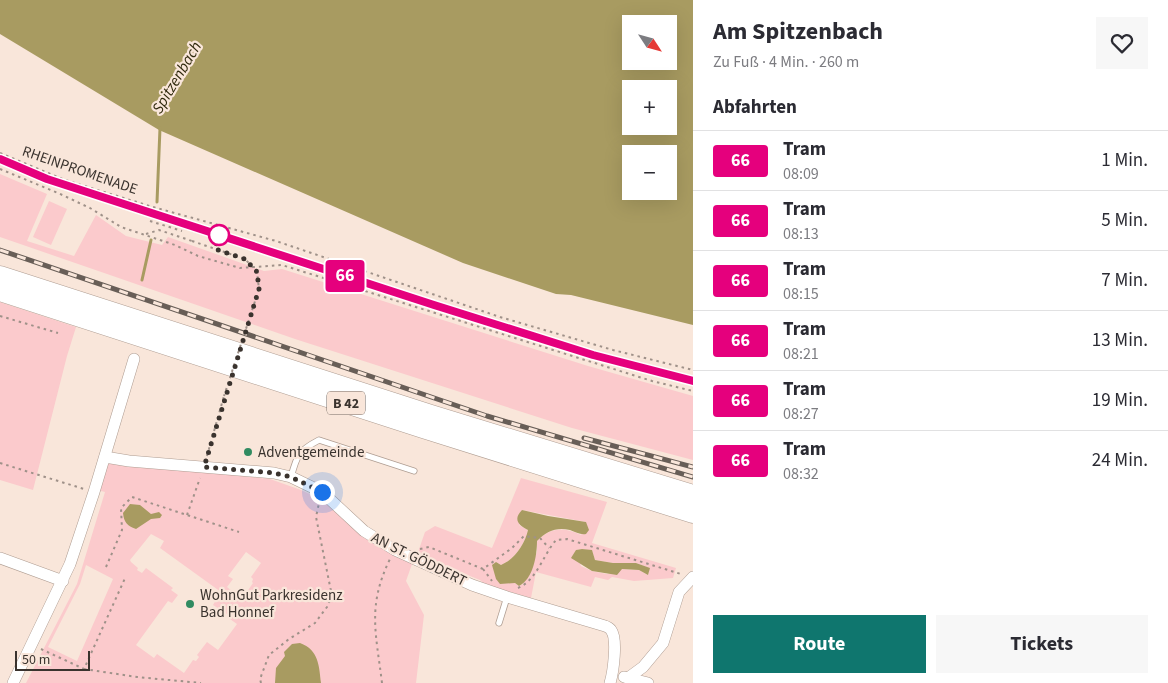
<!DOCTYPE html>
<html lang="de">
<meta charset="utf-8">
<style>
:root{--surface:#fff;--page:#f7f7f7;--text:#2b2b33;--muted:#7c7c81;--line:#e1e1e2;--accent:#0f766e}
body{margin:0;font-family:"Source Sans 3",sans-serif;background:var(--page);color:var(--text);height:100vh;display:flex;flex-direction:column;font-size:19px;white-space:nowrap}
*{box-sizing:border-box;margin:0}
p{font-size:16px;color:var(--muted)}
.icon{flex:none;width:28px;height:28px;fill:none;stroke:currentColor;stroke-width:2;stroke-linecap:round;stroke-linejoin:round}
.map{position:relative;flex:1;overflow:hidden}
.drawer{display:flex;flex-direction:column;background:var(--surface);width:475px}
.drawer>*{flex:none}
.badge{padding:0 10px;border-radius:4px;font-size:18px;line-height:32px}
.needle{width:32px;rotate:126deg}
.tools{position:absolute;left:622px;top:15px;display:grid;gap:10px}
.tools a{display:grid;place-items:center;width:55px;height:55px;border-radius:0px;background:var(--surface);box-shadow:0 5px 20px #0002;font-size:25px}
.scale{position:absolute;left:15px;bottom:12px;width:75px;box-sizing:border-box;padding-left:5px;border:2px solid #3a332e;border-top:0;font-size:14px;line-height:18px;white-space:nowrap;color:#3a332e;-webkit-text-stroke:4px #f9e6da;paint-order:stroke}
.you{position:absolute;width:25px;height:25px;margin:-12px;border:4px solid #fff;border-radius:50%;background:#1a73e8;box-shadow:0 0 0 8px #1a73e833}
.map>.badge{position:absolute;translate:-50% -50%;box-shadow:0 0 0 2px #fff}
h2{padding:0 20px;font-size:19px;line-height:45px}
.round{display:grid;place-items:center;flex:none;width:52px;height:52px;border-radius:0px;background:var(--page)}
.head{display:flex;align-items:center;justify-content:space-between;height:85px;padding:0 20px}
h1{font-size:24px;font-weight:700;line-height:38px}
.cta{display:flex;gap:10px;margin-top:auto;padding:10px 20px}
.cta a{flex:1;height:58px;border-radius:0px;background:var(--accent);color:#fff;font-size:20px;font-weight:700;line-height:58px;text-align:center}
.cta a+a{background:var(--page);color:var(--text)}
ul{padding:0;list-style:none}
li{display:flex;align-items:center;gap:15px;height:60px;padding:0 20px;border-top:1px solid var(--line)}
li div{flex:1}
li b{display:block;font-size:19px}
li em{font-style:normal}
li .badge{min-width:55px;font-weight:700;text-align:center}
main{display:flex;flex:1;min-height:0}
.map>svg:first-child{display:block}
.green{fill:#fbcacc;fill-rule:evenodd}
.water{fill:#a89b61;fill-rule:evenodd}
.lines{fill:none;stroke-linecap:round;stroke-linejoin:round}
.stream{stroke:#a89b61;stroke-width:3}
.service-casing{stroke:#af9d92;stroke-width:7}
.minor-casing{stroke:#af9d92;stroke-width:12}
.trunk-casing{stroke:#af9d92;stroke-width:21}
.path{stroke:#9f9189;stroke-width:2;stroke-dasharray:2.5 4;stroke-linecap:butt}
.service{stroke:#fff;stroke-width:5.5}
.minor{stroke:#fff;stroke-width:11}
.trunk{stroke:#fff;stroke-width:20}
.tram{stroke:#685e57;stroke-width:1}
.rail-casing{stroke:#685e57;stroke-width:5}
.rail{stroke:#f9e6da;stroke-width:3;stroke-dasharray:9;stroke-linecap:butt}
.path-bridge{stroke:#9f9189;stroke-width:2;stroke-dasharray:2.5 4;stroke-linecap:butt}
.line-casing{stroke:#fff;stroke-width:11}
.line{stroke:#e5007d;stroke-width:8}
.walk{stroke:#3a332e;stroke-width:5;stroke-dasharray:0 9}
.stop-dot{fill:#fff;stroke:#e5007d;stroke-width:2.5}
.poi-dot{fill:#318b61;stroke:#f9e6da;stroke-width:2}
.labels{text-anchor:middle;stroke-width:4.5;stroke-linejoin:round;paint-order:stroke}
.shield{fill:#f9e6da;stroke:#736962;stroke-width:1}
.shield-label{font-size:14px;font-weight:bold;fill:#3a332e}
.street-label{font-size:15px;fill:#3a332e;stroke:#f9e6da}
.poi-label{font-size:15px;fill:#3a332e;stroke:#f9e6da;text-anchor:start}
.water-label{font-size:16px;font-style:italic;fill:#302a0e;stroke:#f9e6da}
</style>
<main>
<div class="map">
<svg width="693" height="683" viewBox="0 0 693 683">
<rect width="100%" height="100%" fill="#f9e6da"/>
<g class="green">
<polygon points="0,174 47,194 27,241 74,256 96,215 126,236 162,245 168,237 264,271 282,269 588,366 693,396 693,460 572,428 295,339 0,237"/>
<polygon points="49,201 67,209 51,245 33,237"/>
<polygon points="0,302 76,327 67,356 33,490 0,480"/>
<path d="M108,461L270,479L301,490L330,503L364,538L412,564L406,581L424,615L416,683H26L77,584L105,492L97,490ZM151,534L164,541L160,548L221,592L213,605L227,614V617L237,624L218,650L207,642L197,655L199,657L196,661L193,660L184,673L157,654L154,658L136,645L168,601L172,603L178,595L171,590L173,588L146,568L142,573L137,570L138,568L131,562L130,560ZM246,552L261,563L251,577L253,579L252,582L253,583L242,599L227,587L233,579L228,576ZM86,565L113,579L77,661L48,647L80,584Z"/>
<path d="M521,478L607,502L592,543L676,568L673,578L634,581L612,577L608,580L595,577L591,587L536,572L531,598L484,584L480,580L417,555L425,532L435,526L492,548ZM522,510L586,522L581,535C564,527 551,527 537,541V552L523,584L519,586L515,583H508L496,562L501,565C514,560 525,544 528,530L519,525ZM582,549L592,551L595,560L613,563H636L649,568L648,575L639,570L622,569L607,574L592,571L581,566L576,550Z"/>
</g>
<g class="water">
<path d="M0,0H693V325L571,295L556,294L463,263L159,130L0,34ZM631,24H669V61H631ZM631,89H669V126H631ZM631,154H669V191H631Z"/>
<path d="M130,504L140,505L151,514L159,512L162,515L160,518L151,519L136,529C127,526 124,522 123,513Z"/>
<path d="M522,510L548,516L586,522L589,530L586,534C580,535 576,532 570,530C556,527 547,531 537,541C537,556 533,579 519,586L515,583L500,584L496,579L492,565L496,562L501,565C514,560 525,544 528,530C518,525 513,519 522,510Z"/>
<polygon points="582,549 592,550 595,560 613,563 636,563 650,568 648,575 639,570 622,569 617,575 592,571 571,558 576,550"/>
<path d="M300,643C319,650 319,666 321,683H275L276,668L285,656L284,652L292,644Z"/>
</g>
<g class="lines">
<g class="stream">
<polyline points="157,202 160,128"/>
<polyline points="142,280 151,240"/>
</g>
<g class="service-casing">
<g id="service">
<path d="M291,477C297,455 298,451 319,440L414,471"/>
<polyline points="499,623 507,597"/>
</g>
</g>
<g class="minor-casing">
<g id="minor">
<path d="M105,457L129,461L274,473L291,477L322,492L364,531L395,550L472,585L507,597L605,626C606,626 611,629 611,630C618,639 613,673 610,683"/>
<polyline points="0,558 63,581"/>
<polyline points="624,677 648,683"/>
<polyline points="628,678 643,667 663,643 679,592 693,577"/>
<polyline points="13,683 70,564 94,492 134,359"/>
</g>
</g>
<g class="trunk-casing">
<g id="trunk">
<polyline points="0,276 431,415 693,495"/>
<polyline points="0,291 423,428 693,513"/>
</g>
</g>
<g class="path">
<polyline points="0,153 65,180 153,207 276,241 500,317 613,350 693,370"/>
<polyline points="0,169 58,193 90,208 121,227 175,245 198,256 240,268 282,265 652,381 693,391"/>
<polyline points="150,221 182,231"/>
<polyline points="146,234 159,230 192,241"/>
<polyline points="0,316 58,333"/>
<polyline points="207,456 224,396"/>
<polyline points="0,463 84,489"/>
<polyline points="187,515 200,478"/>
<polyline points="420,549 429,547 483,569 512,548 524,536 540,538 549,548"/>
<polyline points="106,567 122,530 121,508 132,497 239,532"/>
<polyline points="483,569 492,581"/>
<path d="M518,588C537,580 543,555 556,540L567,539L681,574"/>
<polyline points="41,649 84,669 126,576"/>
<polyline points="84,669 137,677 201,683"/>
<polyline points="261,683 260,679 269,655 289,639 315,623 327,607 332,596 316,517 319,503"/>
<path d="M382,683C376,633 367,606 390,559"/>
</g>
<use href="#service" class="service"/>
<use href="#minor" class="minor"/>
<use href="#trunk" class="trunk"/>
<polyline class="tram" points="0,159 47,179 434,305 611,361 693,381"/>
<g class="rail-casing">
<g id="rail">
<polyline points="0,250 487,416 693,477"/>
<polyline points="584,438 693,467"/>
</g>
</g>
<use href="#rail" class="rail"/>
<polyline class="path-bridge" points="192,241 245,259 257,272 259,289 224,396"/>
</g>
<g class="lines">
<g class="line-casing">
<polyline id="line" points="0,159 47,179 434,305 593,355 693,381"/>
</g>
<use href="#line" class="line"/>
<polyline class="walk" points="219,235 215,249 245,259 257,272 259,289 204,467 274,473 291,477 322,492"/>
</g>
<circle class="stop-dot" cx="219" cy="235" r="10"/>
<g class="poi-dot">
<circle cx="248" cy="452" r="5"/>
<circle cx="190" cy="604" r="5"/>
</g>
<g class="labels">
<rect class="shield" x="327" y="391.5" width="38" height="23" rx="4"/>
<g class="shield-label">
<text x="346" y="408">B 42</text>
</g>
<g class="street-label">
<text transform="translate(80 170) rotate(19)" y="5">RHEINPROMENADE</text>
<text transform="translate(419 559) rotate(26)" y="5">AN ST. GÖDDERT</text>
</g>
<g class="poi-label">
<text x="258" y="457">Adventgemeinde</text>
<text x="200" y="600">WohnGut Parkresidenz<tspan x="200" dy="17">Bad Honnef</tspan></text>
</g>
<g class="water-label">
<text transform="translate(176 77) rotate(-59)" y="6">Spitzenbach</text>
</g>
</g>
</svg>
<div class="tools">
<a><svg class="needle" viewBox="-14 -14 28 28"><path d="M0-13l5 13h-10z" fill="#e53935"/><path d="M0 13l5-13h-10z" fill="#7c7c81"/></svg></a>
<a>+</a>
<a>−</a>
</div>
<div class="scale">50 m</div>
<div class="you" style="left:322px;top:492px"></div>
<b class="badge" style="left:345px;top:276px;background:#e5007d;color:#fff">66</b>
</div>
<section class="drawer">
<div class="head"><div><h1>Am Spitzenbach</h1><p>Zu Fuß · 4 Min. · 260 m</p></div><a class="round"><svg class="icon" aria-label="heart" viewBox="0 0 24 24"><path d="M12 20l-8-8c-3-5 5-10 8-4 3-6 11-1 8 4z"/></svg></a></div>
<h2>Abfahrten</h2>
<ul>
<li><span class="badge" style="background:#e5007d;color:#fff">66</span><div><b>Tram</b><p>08:09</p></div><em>1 Min.</em></li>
<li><span class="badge" style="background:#e5007d;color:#fff">66</span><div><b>Tram</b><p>08:13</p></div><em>5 Min.</em></li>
<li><span class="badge" style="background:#e5007d;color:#fff">66</span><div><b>Tram</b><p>08:15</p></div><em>7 Min.</em></li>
<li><span class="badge" style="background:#e5007d;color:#fff">66</span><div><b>Tram</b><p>08:21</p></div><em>13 Min.</em></li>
<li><span class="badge" style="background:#e5007d;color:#fff">66</span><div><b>Tram</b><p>08:27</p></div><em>19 Min.</em></li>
<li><span class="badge" style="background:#e5007d;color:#fff">66</span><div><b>Tram</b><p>08:32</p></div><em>24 Min.</em></li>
</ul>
<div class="cta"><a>Route</a><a>Tickets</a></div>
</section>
</main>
